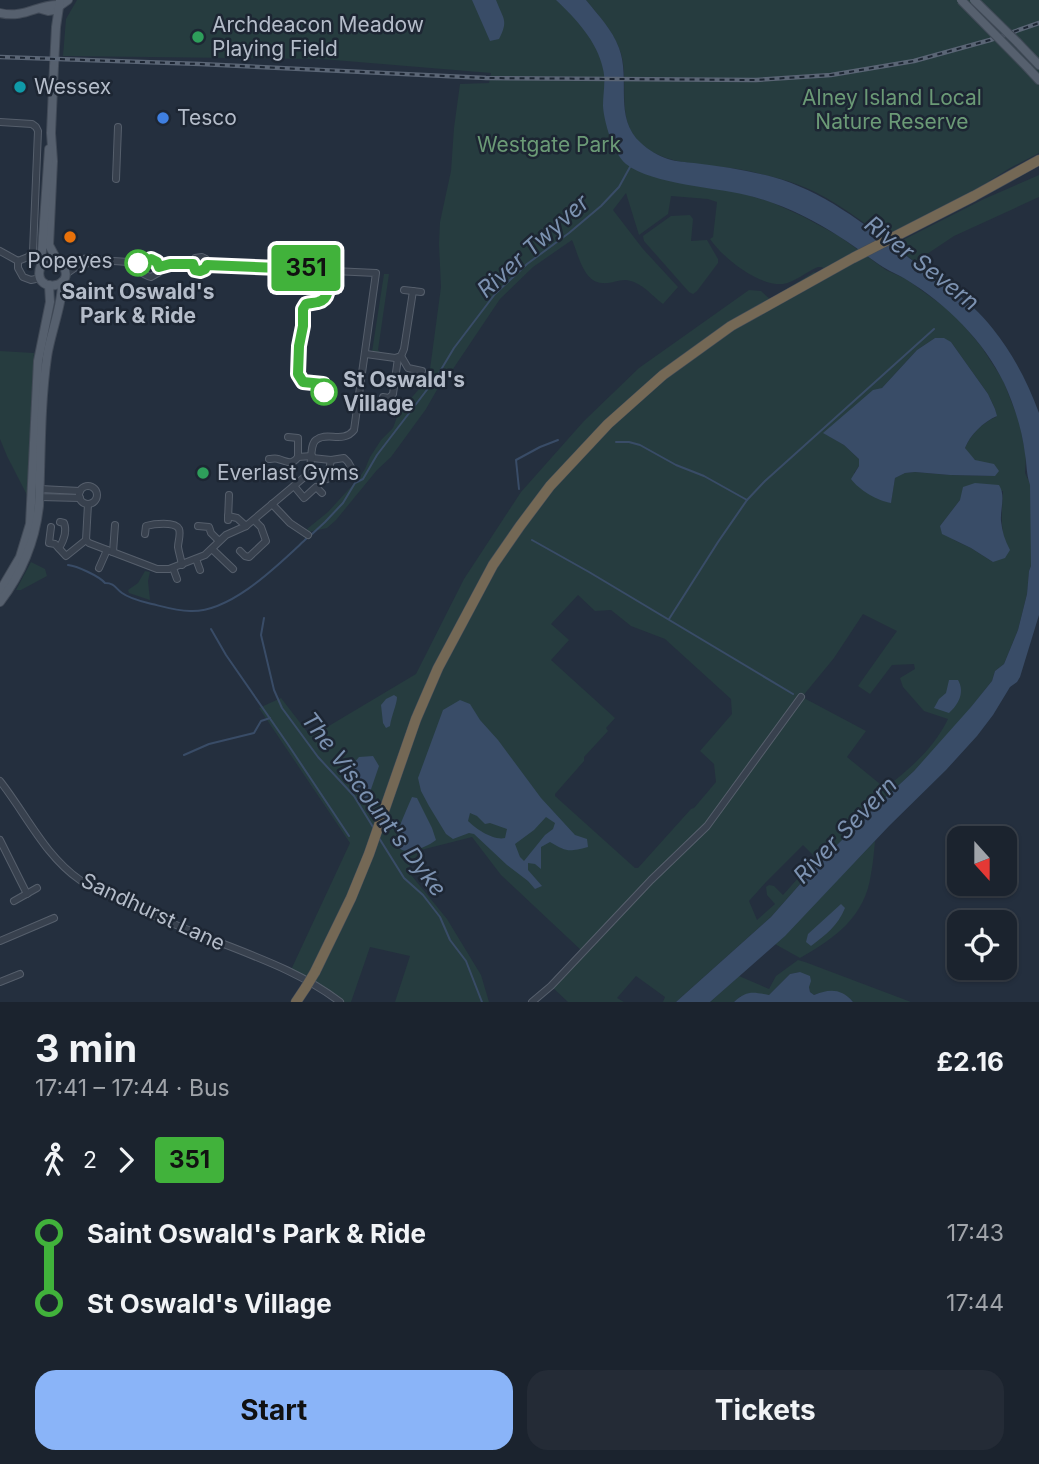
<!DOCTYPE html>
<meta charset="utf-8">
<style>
:root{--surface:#1b232e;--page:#242b36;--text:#f1f3f6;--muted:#a0a4aa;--line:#39404a;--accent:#8ab4f8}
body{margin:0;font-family:Inter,sans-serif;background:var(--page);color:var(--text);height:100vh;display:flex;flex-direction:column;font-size:26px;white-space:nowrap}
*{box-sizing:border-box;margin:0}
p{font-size:23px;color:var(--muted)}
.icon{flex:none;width:38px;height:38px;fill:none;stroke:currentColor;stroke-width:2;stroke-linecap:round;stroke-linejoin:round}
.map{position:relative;height:1002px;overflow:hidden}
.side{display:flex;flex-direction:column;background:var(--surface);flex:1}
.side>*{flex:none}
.badge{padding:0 14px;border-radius:5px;font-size:24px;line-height:46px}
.needle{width:46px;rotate:159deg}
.buttons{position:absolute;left:947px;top:826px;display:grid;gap:14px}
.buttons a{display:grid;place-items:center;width:70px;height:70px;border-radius:14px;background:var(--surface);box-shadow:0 2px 5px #0004,0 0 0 2px var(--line);font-size:35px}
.map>.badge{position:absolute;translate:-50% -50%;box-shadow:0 0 0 4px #fff}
.legs{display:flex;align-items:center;gap:10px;height:77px;padding:0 35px;font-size:23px}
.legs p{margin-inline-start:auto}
.headline{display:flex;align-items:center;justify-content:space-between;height:119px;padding:0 35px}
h1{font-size:38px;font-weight:700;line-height:52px}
.primary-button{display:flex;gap:14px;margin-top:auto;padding:14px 35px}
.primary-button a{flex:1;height:80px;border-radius:21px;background:var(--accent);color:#111;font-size:28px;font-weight:700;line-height:80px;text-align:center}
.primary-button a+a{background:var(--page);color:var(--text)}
ul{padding:0 35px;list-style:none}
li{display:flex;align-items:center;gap:24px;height:70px;font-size:26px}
li i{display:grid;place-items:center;width:10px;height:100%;margin:0 9px;background:currentColor}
li i::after{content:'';width:18px;height:18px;margin:-9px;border:5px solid;border-radius:50%;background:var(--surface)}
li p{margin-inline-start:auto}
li:first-child i{background:linear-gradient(#0000 50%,currentColor 0)}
li:last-child i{background:linear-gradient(currentColor 50%,#0000 0)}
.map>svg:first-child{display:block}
.green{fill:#263c3f;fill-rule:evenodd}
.water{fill:#394c67;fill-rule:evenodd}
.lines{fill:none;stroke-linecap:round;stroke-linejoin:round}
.stream{stroke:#394c67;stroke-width:2}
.minor-casing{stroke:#565f6c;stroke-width:8}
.major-casing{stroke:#414a57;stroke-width:10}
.highway-casing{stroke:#434c59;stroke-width:11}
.minor{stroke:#38414e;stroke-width:6}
.major{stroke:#56606e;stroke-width:8}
.highway{stroke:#746855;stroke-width:10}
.rail-casing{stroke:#5a6575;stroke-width:4.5}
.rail{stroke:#1d2633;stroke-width:2;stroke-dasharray:5;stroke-linecap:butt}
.major-bridge-casing{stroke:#414a57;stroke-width:10;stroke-linecap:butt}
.highway-bridge-casing{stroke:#434c59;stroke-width:11;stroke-linecap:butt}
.major-bridge{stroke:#56606e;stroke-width:8}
.highway-bridge{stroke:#746855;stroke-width:10}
.line-1-casing{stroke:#fff;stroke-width:16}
.line-1{stroke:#41b23b;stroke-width:10}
.leisure-dot{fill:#2e9e5b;stroke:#1d2633;stroke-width:2.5}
.culture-dot{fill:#0f9aa8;stroke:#1d2633;stroke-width:2.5}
.shop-dot{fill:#3f7fe0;stroke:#1d2633;stroke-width:2.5}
.food-dot{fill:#e8710a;stroke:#1d2633;stroke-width:2.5}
.stop-1-dot{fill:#fff;stroke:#41b23b;stroke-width:3.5}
.labels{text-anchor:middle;stroke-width:5;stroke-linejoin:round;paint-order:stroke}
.poi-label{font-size:21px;fill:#b4bcc9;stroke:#1d2633;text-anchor:start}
.park-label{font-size:21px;fill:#6b9a76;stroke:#1d2633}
.stop-label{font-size:21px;font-weight:bold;fill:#b4bcc9;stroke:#1d2633}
.street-label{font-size:21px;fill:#b4bcc9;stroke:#1d2633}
.water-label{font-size:23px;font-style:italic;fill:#7c92b1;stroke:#1d2633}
</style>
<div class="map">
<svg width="1039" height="1002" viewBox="0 0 1039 1002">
<rect width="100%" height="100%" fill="#242f3e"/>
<g class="green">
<path d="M77,0H569L602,39L618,132L712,188L738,192L771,202L802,216L839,236L886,270L906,279L953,313L981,346L1003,380L1019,421L1026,456L1025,473L1030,484L1032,538L1031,566L1029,571L1027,594L1018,630L1004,664L995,671L992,681L958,724L914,771L873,809L816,866L771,917L676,1002H663L665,997L636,976L617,998L624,1002H568L551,986L583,952L501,875L472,837L421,850L407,870L447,919L481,975L489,1002H395L410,956L370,947L351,1002H340L290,972L350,843L259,708L281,698L308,733H317L416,674L464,579L521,492L584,421L639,368L749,290L761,291L772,301L781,297L780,293L814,272L817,273L819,277L824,269L822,267H818C806,272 795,282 783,284C758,286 723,258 710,239L713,237L717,202L708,199L671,196L668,214L639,235L626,193L613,210L643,249L678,287L663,304C651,295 641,281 625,280C618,280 610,284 602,283C583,282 578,253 572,240L533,267L500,299L453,369L442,381L426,409L391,457L377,470L336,520L327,528L309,532L307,529L328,512L359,478L365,469L370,457L381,440L393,428L398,414L429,377L441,287L439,244L440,222L451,171L454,128L460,84L489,83L491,73L322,59L63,56L66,19ZM935,338L951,342L988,394L995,409L996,417C983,422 970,435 965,448L969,455L995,476L950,475L915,472L905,473L895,478L891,502L854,473L859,466V459L844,445L824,433L882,388L917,350ZM1003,491C1002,511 999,532 1009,550L993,562L971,548L954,540L940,526L960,500ZM578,595L595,611L611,610L631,626L665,639L731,699L732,714L700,751L714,764L716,782L694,808L691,809L638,868H635L555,796V794L584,761V757L608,731L606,728L615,718L551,660L569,640L551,624ZM863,614L897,631L858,686L870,694L892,665L914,664L915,669L900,678L903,687L924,711L948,719C934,748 910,769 885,788L847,757L866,731L802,697L834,658ZM803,845L816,858L783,895L774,886L769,885L766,887L767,895L775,904L757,920L749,901L766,882Z"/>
<path d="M586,0H1039V153L1010,168L974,191L884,238C863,221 825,194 799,185C784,179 768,176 753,172C717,163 669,169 641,144C613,118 632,79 619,48C612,30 598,15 586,0Z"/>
<polygon points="1039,175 1039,197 954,236 915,262 893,245 984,199"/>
<polygon points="690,215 693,219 691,241 707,240 718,259 718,263 697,291 693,294 689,292 644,241 643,236 671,216"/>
<polygon points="384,274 389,274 378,350 381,353 372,352"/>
<polygon points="0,351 34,353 27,495 7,456 0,439"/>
<polygon points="31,562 45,569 47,576 21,590 16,590"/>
<polygon points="145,571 150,572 148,581 150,600 129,593 128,590 138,583"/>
<path d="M875,841C874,852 873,863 871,874C865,917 835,938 800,958L775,944Z"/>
<path d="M798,960L805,962L911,1002H853C846,993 824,991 814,995L810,992L809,987L800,972L790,974L769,995L741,996L734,1002H710L739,976L769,989L776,976Z"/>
</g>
<g class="water">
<path d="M472,0H496C503,19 509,20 499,39L490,41Z"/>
<path d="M556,0H586C598,15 612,29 619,48C631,79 613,118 641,143C648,150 659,156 668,159C677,162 686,162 694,163C720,166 747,170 773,177C823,191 863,223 904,254C935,278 969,298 993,329C1013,354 1028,383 1039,413V615L1020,677L1017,682L1010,687L993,715L977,736L946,770L889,826L785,936L710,1002H676L771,917L816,866L873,809L914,771L971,707L992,681L995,671L1004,664L1018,630L1027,594L1029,571L1031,566L1030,485C1026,473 1027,465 1025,454C1022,429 1014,405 1004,383C984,341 946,304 907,280C899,275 891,272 883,267C869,258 855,246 840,237C814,220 784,205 754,197C719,187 652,185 626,164C613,153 604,122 603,106C603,93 606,81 603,69C597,41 576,19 556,0Z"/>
<path d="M935,338H944L951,342L988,394L995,409L997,416C983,422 970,435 965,448L975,460L994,464L999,471L995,476L950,475L915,472L905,473L895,478L891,503C878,501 859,490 851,479L859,466V459L844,445L823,433L873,390L882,388L917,350Z"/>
<path d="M975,483L999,485C1006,496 1000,509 1001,521C1002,531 1005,541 1010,550L1005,558L993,562L971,548L942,534L940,526L960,500L963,487Z"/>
<path d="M949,680H958C965,692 959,704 949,713L934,708L939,699L946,693Z"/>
<path d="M394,695L397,697C397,704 391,717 390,726L386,728L383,723L381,705L386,699Z"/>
<path d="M460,700L470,704L480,720L498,740L541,798L575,835L587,839L588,847C568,852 567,852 550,842L541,847V869L535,864L528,863V870L542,886L535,889L528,881L507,865L474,834L469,833L453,839L446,834L429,806L421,791L418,778L443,710ZM470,813L477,816L485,824L490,823L507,829L505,838C494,841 476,829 468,821ZM546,817L555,823L553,829L545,835L524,861L520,857L515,844L534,830Z"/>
<polygon points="373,756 379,766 368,798 362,799 360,792 351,781 350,768 359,757"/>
<path d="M412,797L417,798L432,828L436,840C426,848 393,862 397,836C400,823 407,809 412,797Z"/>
<path d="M841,904L845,908C838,926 825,935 811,946L806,942L808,934Z"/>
<path d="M800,972L810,976L811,981L809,987L810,992L814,995C829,989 841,988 853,1002H734C747,990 753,992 769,995L790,974Z"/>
</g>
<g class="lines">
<g class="stream">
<polyline points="616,442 629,442 640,445 676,465 704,476 747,500 765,481 934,329"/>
<polyline points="519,489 516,460 540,447 558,440"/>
<polyline points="311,535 325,522 343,503 355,483 363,479 377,455 436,378 454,348 495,294 527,264 569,233 601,206 619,187 630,167"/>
<polyline points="532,540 589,572 793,694"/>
<path d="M68,565C77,566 99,576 105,583C115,583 115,588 122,593C129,598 140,601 148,603C161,606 176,611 190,611C231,613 279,564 307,538"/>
<polyline points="264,618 261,635 274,690 282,708 318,757 354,796 373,827"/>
<polyline points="669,619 718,542 747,500"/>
<polyline points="211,629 226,655 287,743 349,836"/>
<polyline points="184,755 209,744 254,733 261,721 270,718"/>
<polyline points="379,838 404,878 423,895 440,917 450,940 466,961 482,1002"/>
</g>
<g class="minor-casing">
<g id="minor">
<polyline points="0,122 32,124 36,127 38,131 33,251 28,257 18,261 0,251"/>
<polyline points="116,179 118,127"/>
<polyline points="18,261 18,268 23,277 31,280 40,278"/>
<polyline points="60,262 90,258 97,259"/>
<path d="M130,264C136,268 144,276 151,277L158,273L159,267"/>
<polyline points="193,264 195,258 202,257 206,259 207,265"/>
<polyline points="159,267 170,264 193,264"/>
<polyline points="66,274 76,267 99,260 143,263 151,259 157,262 159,267"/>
<polyline points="404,290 421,292"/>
<polyline points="366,354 395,358 401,356 404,349 413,291"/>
<polyline points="401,356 408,368 422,371"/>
<polyline points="383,397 389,398 393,394 398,358"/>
<polyline points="288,437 298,438 298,457"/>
<polyline points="312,458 331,460 344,458 348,462 352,469"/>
<path d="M269,459C272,459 275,458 278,459C286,461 292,466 298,457L312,456"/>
<polyline points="327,479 324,475 329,470 331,460"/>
<polyline points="294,486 304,498 316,487 322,493"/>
<circle cx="88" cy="495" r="9"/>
<polyline points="37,491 40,489 80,491"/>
<polyline points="37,496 40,497 80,498"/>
<polyline points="272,504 290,523 308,535"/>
<polyline points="228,516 237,518 246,526"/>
<polyline points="228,520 229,495"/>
<polyline points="198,526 209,527 211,533 219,541"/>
<polyline points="51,527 49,543 55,544 66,556 86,540 88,504"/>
<path d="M145,534L146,526C153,524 175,521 179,529C181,534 178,542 178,547C179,553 181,559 182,565"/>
<path d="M86,540L89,543L157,569H169L205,555L226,535L246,526L308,474C313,464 309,445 316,440C327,431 343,444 354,430L376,273L207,265L205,269L200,271L195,270L193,264"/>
<path d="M59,548C64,540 67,531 64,523L60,522"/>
<polyline points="212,549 233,569"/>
<polyline points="240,551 245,556 249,557 266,541 261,527 254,520"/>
<polyline points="113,552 115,525"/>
<polyline points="196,559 200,570"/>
<polyline points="99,568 107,550"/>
<polyline points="173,568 177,579"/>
<path d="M0,781C26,814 45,856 80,880C94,890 112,896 128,904C155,917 183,928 211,939C256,957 301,972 340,1002"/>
<polyline points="0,840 27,894"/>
<polyline points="14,901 37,888"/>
<polyline points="0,941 54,918"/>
<polyline points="0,982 20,974"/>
<polyline points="532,1002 551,986 651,880 707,826 801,697"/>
</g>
</g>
<g class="major-casing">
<g id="major">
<polyline points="41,9 48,11 54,10 68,0"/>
<path d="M0,13C25,19 39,3 60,5"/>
<polyline points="1017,42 1039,65"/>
<polyline points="1027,67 1039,80"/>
<polyline points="57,260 49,245 53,161 51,133 54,66 56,27 60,0"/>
<path d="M41,265L49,260L60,262C83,288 29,297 41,265L49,149"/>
<polyline points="0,591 20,557 30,524 38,361 50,302 49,285"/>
<path d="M0,602C22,573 35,542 39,506C41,457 40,406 47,357C50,335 63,303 62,282"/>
</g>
</g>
<g class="highway-casing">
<g id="highway">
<polyline points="315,972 351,898 369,854 416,719 438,668 493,565 520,526 550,486 608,424 663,375 731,326 853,258 974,196 1039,160"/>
<polyline points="296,1002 306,987"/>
</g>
</g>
<use href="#minor" class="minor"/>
<use href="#major" class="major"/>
<use href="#highway" class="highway"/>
<g class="rail-casing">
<polyline id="rail" points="0,57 200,64 486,78 756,80 831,75 914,61 990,40 1039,23"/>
</g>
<use href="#rail" class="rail"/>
<g class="major-bridge-casing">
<g id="major-bridge">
<polyline points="961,0 1027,67"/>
<polyline points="974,0 1017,42"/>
</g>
</g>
<g class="highway-bridge-casing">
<polyline id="highway-bridge" points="306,987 315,972"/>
</g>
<use href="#major-bridge" class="major-bridge"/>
<use href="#highway-bridge" class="highway-bridge"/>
</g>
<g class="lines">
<g class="line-1-casing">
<path id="line-1" d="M138,263H143L151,259L157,262L159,267L170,264H193L195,270L200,271L205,269L207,265L328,270C328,280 332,299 318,302C314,303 310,303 306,304L303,309V326L299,346L298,374L303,382L323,384L324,392"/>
</g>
<use href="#line-1" class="line-1"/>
</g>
<g class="leisure-dot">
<circle cx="198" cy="37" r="7"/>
<circle cx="203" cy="473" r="7"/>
</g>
<circle class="culture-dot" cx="20" cy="87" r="7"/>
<circle class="shop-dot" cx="163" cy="118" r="7"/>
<circle class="food-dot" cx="70" cy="237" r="7"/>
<g class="stop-1-dot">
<circle cx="138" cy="263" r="12"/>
<circle cx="324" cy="392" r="12"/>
</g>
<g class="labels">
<g class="poi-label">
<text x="212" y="32">Archdeacon Meadow<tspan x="212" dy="24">Playing Field</tspan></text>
<text x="34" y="94">Wessex</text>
<text x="177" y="125">Tesco</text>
<text x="70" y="268" text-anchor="middle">Popeyes</text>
<text x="217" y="480">Everlast Gyms</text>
</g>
<g class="park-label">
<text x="892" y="105">Alney Island Local<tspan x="892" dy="24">Nature Reserve</tspan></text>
<text x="549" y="152">Westgate Park</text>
</g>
<g class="stop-label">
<text x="138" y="299">Saint Oswald's<tspan x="138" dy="24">Park &amp; Ride</tspan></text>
<text x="343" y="387" text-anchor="start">St Oswald's<tspan x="343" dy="24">Village</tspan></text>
</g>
<g class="street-label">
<text transform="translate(153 912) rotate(25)" y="7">Sandhurst Lane</text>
</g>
<g class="water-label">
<text transform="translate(533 246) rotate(-42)" y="8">River Twyver</text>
<text transform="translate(922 263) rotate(38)" y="8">River Severn</text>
<text transform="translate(374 804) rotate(53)" y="8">The Viscount's Dyke</text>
<text transform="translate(845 830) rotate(-46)" y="8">River Severn</text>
</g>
</g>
</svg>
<div class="buttons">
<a><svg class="needle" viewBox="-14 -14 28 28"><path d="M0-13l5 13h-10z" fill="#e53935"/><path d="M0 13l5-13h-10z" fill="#a0a4aa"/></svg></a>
<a><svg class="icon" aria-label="locate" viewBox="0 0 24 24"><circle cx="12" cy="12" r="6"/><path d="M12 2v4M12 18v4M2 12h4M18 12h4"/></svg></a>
</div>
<b class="badge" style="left:306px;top:268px;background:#41b23b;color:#111">351</b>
</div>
<section class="side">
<div class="headline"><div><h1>3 min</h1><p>17:41 – 17:44 · Bus</p></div><b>£2.16</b></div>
<div class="legs"><svg class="icon" aria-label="walk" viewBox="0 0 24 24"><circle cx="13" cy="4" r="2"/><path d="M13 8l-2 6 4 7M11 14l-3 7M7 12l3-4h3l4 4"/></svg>2<svg class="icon" aria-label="forward" viewBox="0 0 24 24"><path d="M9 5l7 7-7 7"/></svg><b class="badge" style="background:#41b23b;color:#111">351</b></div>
<ul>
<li><i style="color:#41b23b"></i><b>Saint Oswald's Park &amp; Ride</b><p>17:43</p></li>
<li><i style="color:#41b23b"></i><b>St Oswald's Village</b><p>17:44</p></li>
</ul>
<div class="primary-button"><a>Start</a><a>Tickets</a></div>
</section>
